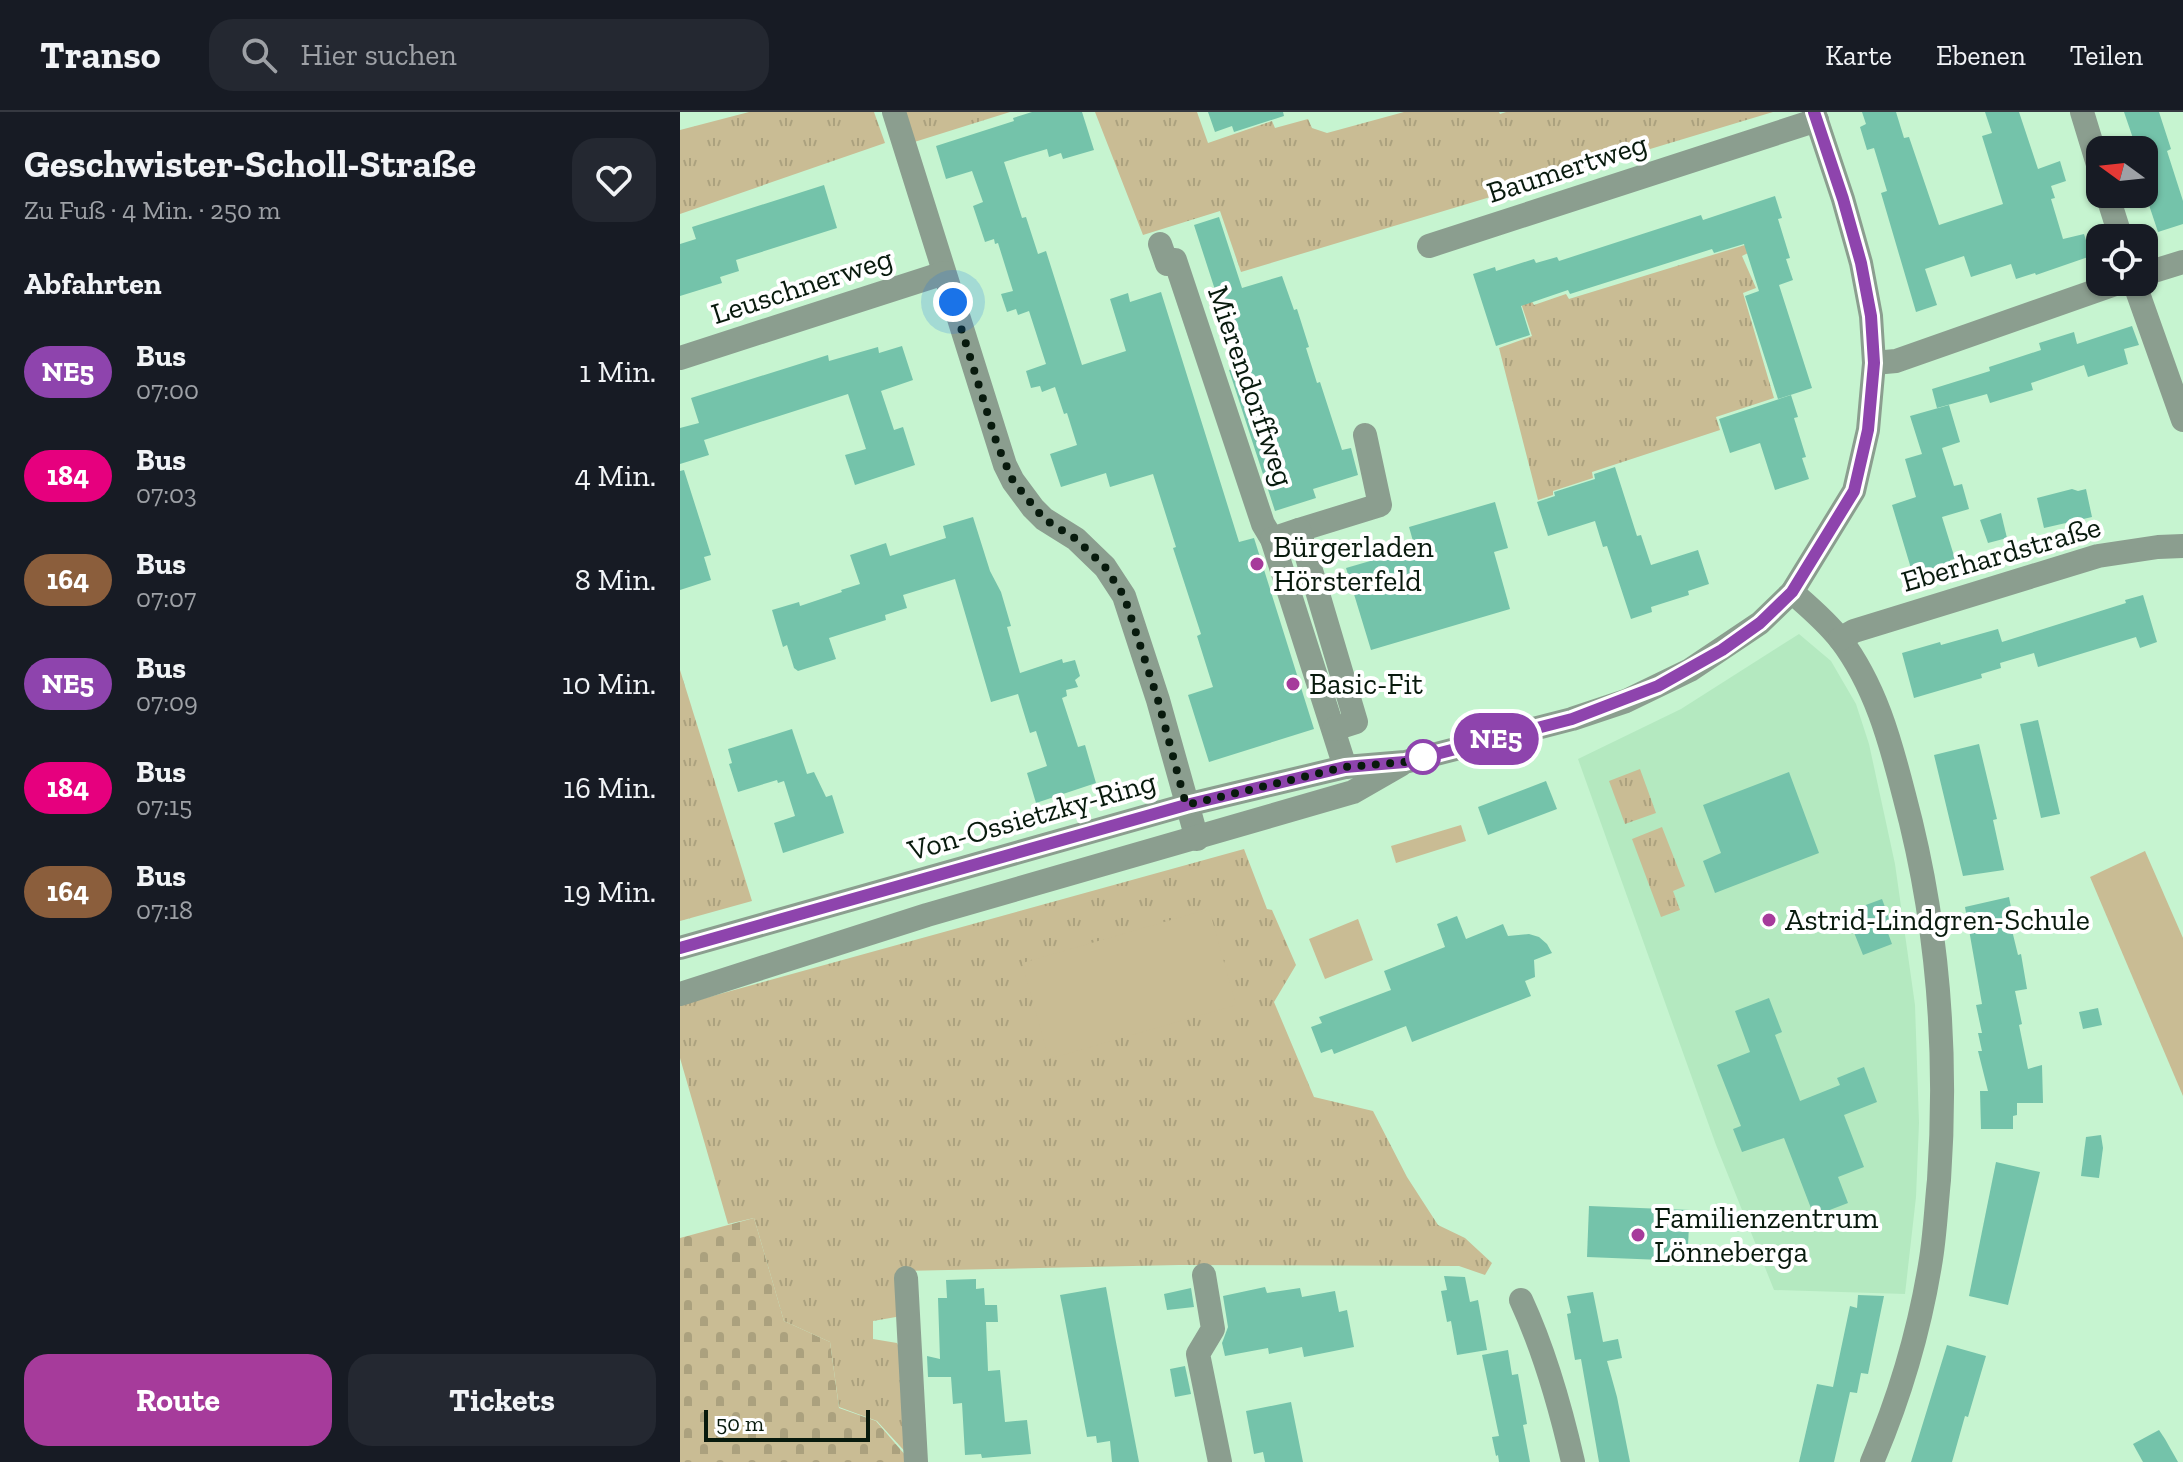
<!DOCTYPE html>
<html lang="de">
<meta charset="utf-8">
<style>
:root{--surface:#171b24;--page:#242831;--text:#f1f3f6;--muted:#9ea1a6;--line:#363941;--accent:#a63b9b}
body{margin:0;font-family:"Zilla Slab",serif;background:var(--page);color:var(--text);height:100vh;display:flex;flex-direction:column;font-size:30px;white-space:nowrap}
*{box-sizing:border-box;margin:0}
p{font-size:26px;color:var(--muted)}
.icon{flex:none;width:44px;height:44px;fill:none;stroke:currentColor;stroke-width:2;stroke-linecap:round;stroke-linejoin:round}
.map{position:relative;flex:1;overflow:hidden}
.sheet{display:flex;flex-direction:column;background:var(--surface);width:680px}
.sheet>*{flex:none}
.badge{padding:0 16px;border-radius:26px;font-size:28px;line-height:52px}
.needle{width:52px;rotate:285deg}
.tools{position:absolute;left:1406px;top:24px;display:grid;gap:16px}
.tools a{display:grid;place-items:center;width:72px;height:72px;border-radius:16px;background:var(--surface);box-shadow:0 2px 6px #0004;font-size:40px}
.scale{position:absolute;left:24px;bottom:20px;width:166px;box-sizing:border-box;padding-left:8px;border:4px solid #081a0d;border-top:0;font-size:22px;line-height:28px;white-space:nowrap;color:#081a0d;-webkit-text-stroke:6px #fff;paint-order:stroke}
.you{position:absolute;width:40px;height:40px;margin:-20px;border:6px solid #fff;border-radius:50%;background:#1a73e8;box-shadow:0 0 0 12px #1a73e833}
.map>.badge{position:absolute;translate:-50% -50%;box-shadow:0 0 0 4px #fff}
h2{padding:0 24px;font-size:30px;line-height:72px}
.round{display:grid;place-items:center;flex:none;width:84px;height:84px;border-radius:24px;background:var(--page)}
.head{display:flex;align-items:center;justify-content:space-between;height:136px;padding:0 24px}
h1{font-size:38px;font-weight:800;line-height:60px}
.action{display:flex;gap:16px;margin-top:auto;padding:16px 24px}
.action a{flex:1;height:92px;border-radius:24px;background:var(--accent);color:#fff;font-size:32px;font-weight:800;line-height:92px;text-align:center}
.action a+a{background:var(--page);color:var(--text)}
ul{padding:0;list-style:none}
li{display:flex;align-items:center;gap:24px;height:104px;padding:0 24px}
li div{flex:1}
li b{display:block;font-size:30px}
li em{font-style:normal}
li .badge{min-width:88px;font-weight:700;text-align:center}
header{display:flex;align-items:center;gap:48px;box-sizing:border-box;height:112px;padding:0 40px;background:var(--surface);border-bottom:2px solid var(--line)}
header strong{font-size:38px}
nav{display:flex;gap:44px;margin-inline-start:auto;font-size:28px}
.search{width:560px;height:72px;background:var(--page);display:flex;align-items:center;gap:20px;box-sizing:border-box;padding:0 28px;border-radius:24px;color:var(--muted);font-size:30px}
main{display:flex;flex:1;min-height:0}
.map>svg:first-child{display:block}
.built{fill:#b4e9c0}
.cemetery{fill:url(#cemetery-stones)}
.park{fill:url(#park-tufts)}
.pitch{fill:#c9bc94}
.building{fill:#74c3aa}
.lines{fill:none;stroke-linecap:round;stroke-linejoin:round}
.street{stroke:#8b9e8f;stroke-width:24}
.line-casing{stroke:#fff;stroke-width:18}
.line{stroke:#8e44ad;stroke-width:12}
.walk{stroke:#081a0d;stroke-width:8;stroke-dasharray:0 14.4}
.poi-dot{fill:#a63b9b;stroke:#fff;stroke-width:3}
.stop-dot{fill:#fff;stroke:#8e44ad;stroke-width:4}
.labels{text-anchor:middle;stroke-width:8;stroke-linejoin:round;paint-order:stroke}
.street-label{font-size:30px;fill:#081a0d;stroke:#fff}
.poi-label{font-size:30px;fill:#081a0d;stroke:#fff;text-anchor:start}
</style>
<header>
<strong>Transo</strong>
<div class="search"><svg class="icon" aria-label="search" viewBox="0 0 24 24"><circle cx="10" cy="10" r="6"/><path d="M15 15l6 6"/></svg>Hier suchen</div>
<nav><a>Karte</a><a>Ebenen</a><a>Teilen</a></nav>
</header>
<main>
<section class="sheet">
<div class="head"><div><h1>Geschwister-Scholl-Straße</h1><p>Zu Fuß · 4 Min. · 250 m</p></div><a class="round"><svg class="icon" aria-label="heart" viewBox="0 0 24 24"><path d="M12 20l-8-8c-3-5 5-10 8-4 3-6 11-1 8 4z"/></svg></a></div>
<h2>Abfahrten</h2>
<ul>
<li><span class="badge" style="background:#8e44ad;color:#fff">NE5</span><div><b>Bus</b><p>07:00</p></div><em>1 Min.</em></li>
<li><span class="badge" style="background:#e6007e;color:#fff">184</span><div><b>Bus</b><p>07:03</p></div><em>4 Min.</em></li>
<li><span class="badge" style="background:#8b5e3c;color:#fff">164</span><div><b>Bus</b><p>07:07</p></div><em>8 Min.</em></li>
<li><span class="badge" style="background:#8e44ad;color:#fff">NE5</span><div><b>Bus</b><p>07:09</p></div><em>10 Min.</em></li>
<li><span class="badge" style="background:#e6007e;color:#fff">184</span><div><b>Bus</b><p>07:15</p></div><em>16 Min.</em></li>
<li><span class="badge" style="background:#8b5e3c;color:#fff">164</span><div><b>Bus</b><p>07:18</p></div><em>19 Min.</em></li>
</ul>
<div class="action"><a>Route</a><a>Tickets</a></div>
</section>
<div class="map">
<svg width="1503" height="1350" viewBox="0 0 1503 1350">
<defs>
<pattern id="cemetery-stones" width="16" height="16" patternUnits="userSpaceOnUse" patternTransform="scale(2)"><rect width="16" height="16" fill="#c9bc94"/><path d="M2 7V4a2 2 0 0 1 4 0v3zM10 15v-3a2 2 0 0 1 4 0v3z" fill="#aba17e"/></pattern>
<pattern id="park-tufts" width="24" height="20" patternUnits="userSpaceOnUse" patternTransform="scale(2)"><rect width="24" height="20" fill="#c9bc94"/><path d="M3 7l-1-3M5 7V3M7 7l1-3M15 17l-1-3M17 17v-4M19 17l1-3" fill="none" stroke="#aba17e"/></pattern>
</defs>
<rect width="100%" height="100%" fill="#c6f4d0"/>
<polygon class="built" points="1119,522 1151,549 1176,592 1189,632 1215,752 1235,893 1239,1011 1236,1085 1225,1182 1094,1178 1036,1033 898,647 1001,597"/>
<polygon class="cemetery" points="74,1106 104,1209 150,1230 159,1296 196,1309 226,1344 226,1350 0,1350 0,1126"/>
<g class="park">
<polygon points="69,0 194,0 205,31 0,102 0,18"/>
<polygon points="219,0 330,0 228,32"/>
<polygon points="415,0 517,0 528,31 592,9 595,16 628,7 632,16 647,21 724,0 819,0 820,2 826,0 1093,0 561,160 540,99 463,123"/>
<polygon points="1065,133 1068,141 1062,144 1076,176 1063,181 1094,286 1036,305 1040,318 912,360 913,366 873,379 873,383 858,388 819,236 852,224 840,188 850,186 854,193 886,182 889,187"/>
<polygon points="0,558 72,789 0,809"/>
<polygon points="960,657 976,701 945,712 929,669"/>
<polygon points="982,715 1005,774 993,779 1000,798 981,805 952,727"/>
<polygon points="564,737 587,797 592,798 616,853 594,890 634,985 693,999 727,1065 758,1113 785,1126 812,1151 805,1163 779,1154 499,1153 222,1159 222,1199 216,1205 193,1209 193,1227 217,1231 225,1247 230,1345 197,1309 159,1295 150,1230 104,1209 74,1106 48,1112 0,946 0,893"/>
</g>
<g class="pitch">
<polygon points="781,713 786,729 716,751 711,734"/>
<polygon points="1465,739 1503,826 1503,984 1410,765"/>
<polygon points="529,797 556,893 369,947 342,851"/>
<polygon points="678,807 693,848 645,867 629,827"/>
</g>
<g class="building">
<polygon points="352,0 402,0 414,38 383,47 381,41 369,45 367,37 324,50 342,106 346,105 358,142 366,139 402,253 446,239 430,187 448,181 450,190 481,180 559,430 574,426 634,617 529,650 508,583 533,575 517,524 521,522 493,436 496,435 473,362 430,375 426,361 381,375 370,342 397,333 387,301 384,302 375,275 362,280 360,274 351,276 346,259 366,252 349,199 338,203 336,197 327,200 321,182 333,179 318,131 315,132 314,127 305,130 293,94 303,90 292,59 266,67 256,34 334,9 333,6"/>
<polygon points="528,0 603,0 604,4 554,20 552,14 535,20"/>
<polygon points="1182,0 1216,0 1224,26 1229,25 1259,113 1323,92 1302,24 1312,21 1305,0 1339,0 1358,57 1380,49 1386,69 1371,74 1375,86 1371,87 1383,127 1404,122 1411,144 1356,163 1355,161 1336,167 1331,152 1291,165 1284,144 1245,157 1257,193 1236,200 1201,81 1207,79 1194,36 1187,38 1180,15 1186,12"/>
<polygon points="1444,0 1479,0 1491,37 1487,39 1503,89 1503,112 1478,120 1464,78 1464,38 1457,38"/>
<polygon points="144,73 157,116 56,148 59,159 40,165 42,171 0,184 0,132 16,127 12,115"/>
<polygon points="1095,84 1102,106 1098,107 1110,146 1106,147 1113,168 1099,173 1132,276 1098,287 1065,184 1079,179 1064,132 1034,141 1032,137 890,182 888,178 841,194 850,223 816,234 793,162 815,155 816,159 854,147 856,151 877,145 879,149 1021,103 1023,108"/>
<polygon points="539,105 562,176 602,164 614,198 617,197 629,235 626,236 637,271 640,270 662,338 671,336 678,363 633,377 636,386 595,399 549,258 564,253 553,220 549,221 514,113"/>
<polygon points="1452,214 1459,233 1444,237 1448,252 1408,265 1404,253 1351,271 1353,278 1310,291 1307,282 1257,296 1252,277 1310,259 1309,255 1361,238 1359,231 1394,220 1397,232"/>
<polygon points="222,234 233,268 201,279 214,318 223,315 235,353 175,373 165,343 186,337 168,282 24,328 29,343 0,352 0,316 19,311 11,286 148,243 149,249 198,235 199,241"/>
<polygon points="1111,283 1118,305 1114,306 1126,345 1122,346 1129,367 1095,378 1080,331 1050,341 1039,307"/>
<polygon points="1269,293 1280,330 1262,336 1274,374 1282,372 1289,397 1262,405 1275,447 1270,448 1274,462 1236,473 1212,393 1236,385 1225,347 1242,342 1230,304"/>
<polygon points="935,355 957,424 961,423 971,453 1018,438 1029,472 1008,479 1009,483 971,495 972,500 951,507 927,434 923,435 915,409 868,424 857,390 875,384 874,380 915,367 914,362"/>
<polygon points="4,358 31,443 24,445 31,468 0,478 0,359"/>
<polygon points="1392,377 1398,379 1406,377 1412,405 1364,416 1357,386"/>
<polygon points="815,390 828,436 814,440 830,497 691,538 666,456 735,436 729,415"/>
<polygon points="1321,401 1327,426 1308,431 1300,408"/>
<polygon points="293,405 310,459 321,480 331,514 327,515 340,561 382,547 383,551 395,548 400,564 395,568 398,575 386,578 387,584 382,586 398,635 405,633 416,671 356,691 347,661 367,654 356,619 350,621 338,582 311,590 275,467 223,483 227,496 205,503 206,508 149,526 156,547 118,559 114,556 107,533 103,535 92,498 119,490 120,494 162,480 161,478 180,472 170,443 206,431 210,444 266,426 263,414"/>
<polygon points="1463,483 1477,530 1460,536 1456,525 1358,555 1354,541 1320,551 1321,556 1301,562 1302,566 1234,586 1222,541 1260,530 1261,533 1318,517 1322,530 1446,491 1445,488"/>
<polygon points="1358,608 1380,702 1361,706 1340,612"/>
<polygon points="112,617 127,662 134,660 146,685 152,683 164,721 103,741 94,711 115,704 104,669 98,671 97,668 58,680 49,652 52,651 48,637"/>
<polygon points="1299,632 1317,707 1313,708 1324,758 1283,764 1254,643"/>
<polygon points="1109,660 1139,741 1035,781 1023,749 1041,741 1023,693"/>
<polygon points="866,669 877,697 808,723 798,695"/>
<polygon points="1329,785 1333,805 1329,806 1338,843 1341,842 1347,877 1335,879 1342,912 1339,913 1348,957 1362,953 1363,991 1337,991 1337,1003 1333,1004 1333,1017 1301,1017 1300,979 1308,979 1298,939 1302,939 1298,921 1302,921 1296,893 1302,892 1285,795"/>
<polygon points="1202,787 1211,811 1205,813 1212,832 1183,843 1173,818 1182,815 1175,797"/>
<polygon points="777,804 786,827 823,812 828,824 849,822 859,825 867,832 872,841 854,848 855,865 845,869 851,884 732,930 726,914 654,942 652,937 641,941 631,915 642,911 639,905 711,878 704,859 765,835 757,812"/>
<polygon points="1089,886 1102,920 1095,923 1120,989 1160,973 1157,966 1184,955 1197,990 1164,1003 1184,1055 1158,1065 1168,1091 1134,1104 1104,1026 1062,1040 1053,1017 1061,1014 1037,953 1070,940 1055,899"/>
<polygon points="1418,896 1422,913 1403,917 1399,900"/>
<polygon points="1421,1023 1423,1036 1419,1066 1401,1064 1406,1025"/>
<polygon points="1316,1050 1360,1060 1328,1193 1289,1184"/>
<polygon points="909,1094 1010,1098 1007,1149 907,1145"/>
<polygon points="764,1164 785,1165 790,1190 798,1188 807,1238 777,1243 771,1209 767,1210 761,1179 767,1178"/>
<polygon points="296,1167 296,1177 304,1176 305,1193 317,1193 318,1210 306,1210 308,1259 320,1258 325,1310 347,1308 351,1342 302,1346 301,1342 285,1343 282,1291 273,1292 271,1265 248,1265 247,1244 260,1247 258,1186 267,1186 266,1168"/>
<polygon points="426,1175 435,1225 459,1350 432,1350 430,1329 417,1331 416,1324 407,1325 383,1198 380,1183"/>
<polygon points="585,1175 587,1181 620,1176 622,1185 655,1179 659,1200 667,1198 674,1235 624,1245 622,1235 589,1242 588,1236 545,1244 542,1231 548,1215 543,1184"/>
<polygon points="511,1176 514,1195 487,1198 484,1182"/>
<polygon points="913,1180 923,1230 938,1227 942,1246 927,1249 937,1285 950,1350 919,1350 901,1247 895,1248 887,1202 891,1201 887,1184"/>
<polygon points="1178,1183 1204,1184 1188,1262 1181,1261 1177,1281 1170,1280 1154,1350 1119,1350 1137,1272 1153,1275 1170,1194 1177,1196"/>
<polygon points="1267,1233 1306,1244 1288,1305 1285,1304 1272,1350 1231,1350"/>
<polygon points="828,1238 832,1263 838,1262 847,1312 843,1313 850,1350 819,1350 818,1343 816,1344 812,1325 819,1324 802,1243"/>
<polygon points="505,1254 511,1282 495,1285 490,1257"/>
<polygon points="611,1290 623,1350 585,1350 583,1340 574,1342 566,1299"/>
<polygon points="1479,1318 1485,1327 1498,1350 1463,1350 1453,1332"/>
</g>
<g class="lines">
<g class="street">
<polyline points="214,0 325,353 333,369 353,396 364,407 396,427 425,455 444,484 478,588 517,727"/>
<polyline points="1402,0 1420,59"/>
<polyline points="1427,82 1441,126"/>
<polyline points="480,132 487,152 495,148 583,412 592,427 665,655"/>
<polyline points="749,134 1137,8"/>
<polyline points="1464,162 1503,150"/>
<polyline points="1454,170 1503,308"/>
<polyline points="0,246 264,161"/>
<polyline points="1194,251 1216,249 1441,170"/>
<polyline points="619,418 700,393 685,323"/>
<polyline points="592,427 619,418 676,610 654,617"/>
<path d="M1112,480C1129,495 1146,509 1160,527C1195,573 1210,628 1224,683C1258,809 1268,937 1259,1068C1256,1096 1255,1125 1250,1153C1239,1220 1219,1287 1192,1350"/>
<polyline points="1160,527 1174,519 1418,444 1478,435 1503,434"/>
<polyline points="0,836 506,693 665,655 725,650 892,607 946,589 1010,558 1080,511 1112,480 1174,379 1188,318 1194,251 1191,204 1181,151 1163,87 1134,0"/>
<polyline points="0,882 247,803 673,680 720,653"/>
<polyline points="524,1163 533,1217 518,1242 540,1350"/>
<polyline points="226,1166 236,1350"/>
<path d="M841,1188C865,1240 880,1293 893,1350"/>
</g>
</g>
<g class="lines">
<g class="line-casing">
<polyline id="line" points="0,836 506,693 665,655 725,650 892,607 978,574 1042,538 1080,511 1112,480 1174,379 1188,318 1194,251 1191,204 1181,151 1163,87 1134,0"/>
</g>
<use href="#line" class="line"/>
<polyline class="walk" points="273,190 317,332 333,369 364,407 396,427 425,455 444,484 478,588 506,693 665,655 725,650 746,644 743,645"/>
</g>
<g class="poi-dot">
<circle cx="577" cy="452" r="8"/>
<circle cx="613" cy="572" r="8"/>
<circle cx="1089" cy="808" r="8"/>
<circle cx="958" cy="1123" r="8"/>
</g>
<circle class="stop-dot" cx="743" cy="645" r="16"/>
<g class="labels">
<g class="street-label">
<text transform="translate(887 56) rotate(-18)" y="10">Baumertweg</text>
<text transform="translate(122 174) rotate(-18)" y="10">Leuschnerweg</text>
<text transform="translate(571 274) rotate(71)" y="10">Mierendorffweg</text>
<text transform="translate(1321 442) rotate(-16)" y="10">Eberhardstraße</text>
<text transform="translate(352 704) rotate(-16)" y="10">Von-Ossietzky-Ring</text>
</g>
<g class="poi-label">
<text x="593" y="445">Bürgerladen<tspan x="593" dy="34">Hörsterfeld</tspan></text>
<text x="629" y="582">Basic-Fit</text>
<text x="1105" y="818">Astrid-Lindgren-Schule</text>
<text x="974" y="1116">Familienzentrum<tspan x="974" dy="34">Lönneberga</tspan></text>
</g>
</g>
</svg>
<div class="tools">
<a><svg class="needle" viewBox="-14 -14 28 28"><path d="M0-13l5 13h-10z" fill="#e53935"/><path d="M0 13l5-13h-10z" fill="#9ea1a6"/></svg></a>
<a><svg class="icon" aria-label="locate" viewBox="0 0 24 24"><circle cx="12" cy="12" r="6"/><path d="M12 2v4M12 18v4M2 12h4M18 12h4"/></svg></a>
</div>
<div class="scale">50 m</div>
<div class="you" style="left:273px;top:190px"></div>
<b class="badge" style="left:816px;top:627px;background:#8e44ad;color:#fff">NE5</b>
</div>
</main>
